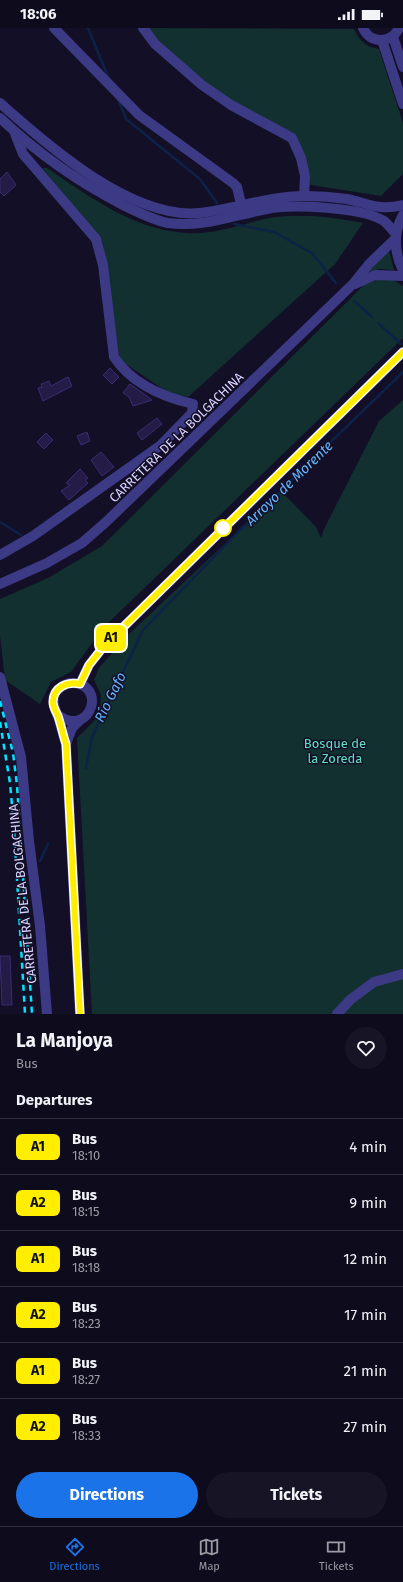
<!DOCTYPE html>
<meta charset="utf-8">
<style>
:root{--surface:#0e0b1c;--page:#171425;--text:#f1f3f6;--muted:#9b9ba3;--line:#2e2b3b;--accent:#1a73e8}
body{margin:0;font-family:"Fira Sans",sans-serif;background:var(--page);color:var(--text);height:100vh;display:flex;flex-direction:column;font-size:15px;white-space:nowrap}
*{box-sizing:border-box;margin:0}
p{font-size:13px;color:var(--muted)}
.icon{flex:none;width:22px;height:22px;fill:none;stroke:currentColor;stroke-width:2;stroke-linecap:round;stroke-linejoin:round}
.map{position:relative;height:986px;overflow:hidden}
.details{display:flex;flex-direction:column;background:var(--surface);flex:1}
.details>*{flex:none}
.badge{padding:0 8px;border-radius:6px;font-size:14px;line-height:26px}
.map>.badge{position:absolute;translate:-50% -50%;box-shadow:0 0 0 2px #fff}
h2{padding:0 16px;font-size:15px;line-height:36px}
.round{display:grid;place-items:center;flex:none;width:42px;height:42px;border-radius:21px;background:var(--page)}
.head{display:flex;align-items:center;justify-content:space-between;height:68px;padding:0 16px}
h1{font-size:19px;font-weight:700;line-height:30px}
.cta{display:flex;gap:8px;margin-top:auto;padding:8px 16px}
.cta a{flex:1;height:46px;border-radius:24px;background:var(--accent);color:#fff;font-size:16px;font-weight:700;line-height:46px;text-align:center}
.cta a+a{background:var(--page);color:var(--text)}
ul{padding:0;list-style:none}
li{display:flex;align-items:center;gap:12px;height:56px;padding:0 16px;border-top:1px solid var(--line)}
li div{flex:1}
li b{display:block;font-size:15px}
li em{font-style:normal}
li .badge{min-width:44px;font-weight:700;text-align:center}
.status{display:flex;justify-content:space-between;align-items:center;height:28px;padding:0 20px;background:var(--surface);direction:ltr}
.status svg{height:11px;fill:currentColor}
.dock{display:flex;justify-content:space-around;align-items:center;height:56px;border-top:1px solid var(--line);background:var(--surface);font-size:11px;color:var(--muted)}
.dock a{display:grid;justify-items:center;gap:2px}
.dock .selected{color:var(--accent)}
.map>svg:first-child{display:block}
.green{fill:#12302f}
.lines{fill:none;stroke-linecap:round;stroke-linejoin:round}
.stream{stroke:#0c2248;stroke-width:2.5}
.building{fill:#241b47;stroke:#3b2d73}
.minor{stroke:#3d3a85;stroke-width:10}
.rail{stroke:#00e5ff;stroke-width:2.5;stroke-dasharray:6 5;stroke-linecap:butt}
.line-casing{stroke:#fff;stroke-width:9}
.line{stroke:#fe0;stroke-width:6}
.stop-dot{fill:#fff;stroke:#fe0;stroke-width:2}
.labels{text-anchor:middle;stroke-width:3;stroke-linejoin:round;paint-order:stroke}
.street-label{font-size:13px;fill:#d9d4ff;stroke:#130f26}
.park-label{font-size:13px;fill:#5fe0c0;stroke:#130f26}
.water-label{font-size:14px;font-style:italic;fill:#62b6ff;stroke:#130f26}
</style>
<div class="status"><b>18:06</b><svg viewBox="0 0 49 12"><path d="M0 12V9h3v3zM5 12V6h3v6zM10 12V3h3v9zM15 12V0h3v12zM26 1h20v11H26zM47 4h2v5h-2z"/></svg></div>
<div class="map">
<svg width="403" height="986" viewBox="0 0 403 986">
<rect width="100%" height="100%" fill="#130f26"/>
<g class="green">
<path d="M143,0L354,1C360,14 365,18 379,21L403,95V146L381,168L305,156L292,110L231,77Z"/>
<path d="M42,140H47C89,168 133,202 186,205C214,207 242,196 269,190C301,185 332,189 363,195L335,236L188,369L170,366L120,332L103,216L100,210Z"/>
<polygon points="389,223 394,242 379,241 366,245"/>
<polygon points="377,252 393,252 403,258 403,310 103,600 71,644 51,654 40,676 5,652 0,607 0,571 48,550 102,518 364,257"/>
<polygon points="403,372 403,986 92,986 77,710 96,691 100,682 101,667 94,652 99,640 129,606 281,463 316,499 321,510 324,501 379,393"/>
</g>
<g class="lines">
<g class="stream">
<polyline points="88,0 109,51"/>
<polyline points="118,71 126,91 200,151 217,175"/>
<polyline points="234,196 274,204 312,225 336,255"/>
<polyline points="354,273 372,289"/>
<polyline points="378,295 401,316"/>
<polyline points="0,494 21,507"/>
<polyline points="86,740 92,709 143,602 240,502 403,344"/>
<polyline points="40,833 48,816"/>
</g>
</g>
<g class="building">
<polygon points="7,144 16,157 4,168 0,164 0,151"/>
<polygon points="110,340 119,349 112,356 103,347"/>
<polygon points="68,349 72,358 43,373 38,360 42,359 41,356 49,353 51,358"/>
<polygon points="130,356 144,366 152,372 133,378 129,369 123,365"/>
<polygon points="157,390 162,396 142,412 137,405"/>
<polygon points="87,404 90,413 81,417 77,408"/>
<polygon points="46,405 53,412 44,421 37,414"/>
<polygon points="101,424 114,439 102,448 91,432"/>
<polygon points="80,441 88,450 85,452 88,455 69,472 61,463 70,457 66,455"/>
<polygon points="0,928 10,928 12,977 2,977"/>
</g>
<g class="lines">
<g class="minor">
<polyline points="54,0 139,87 233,155 237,159 241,176"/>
<polyline points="143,0 155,16 202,57 231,77 292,110 301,130 305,148 304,168"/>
<path d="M363,0C370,16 391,16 399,0"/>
<polyline points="393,9 403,39"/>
<polyline points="382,12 403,76"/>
<path d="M0,75C47,117 132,192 200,185C235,181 268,168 305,168C318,168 333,169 347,171C370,176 379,183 403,177"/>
<path d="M0,90C37,125 78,154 123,177C137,184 153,192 168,195C202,200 234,187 267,181C292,176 362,179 384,193C388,196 392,202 396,206"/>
<path d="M403,187C393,204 394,225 403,242"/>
<polyline points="355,256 375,247 403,248"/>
<path d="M0,527L33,508L161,417L192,385L193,376C163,369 132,356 114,329L103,237L96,211L23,126L14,103"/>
<polyline points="0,556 47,535 82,515 106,494 353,256 369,236 396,210"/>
<polyline points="0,649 21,729 29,813 40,898 47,986"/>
<polyline points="80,656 89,637 104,618 403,324"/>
<path d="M58,687C87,709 106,664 79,656C72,654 66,655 61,659C49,667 54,678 58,689C61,698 63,707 66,716L80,986"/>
<polyline points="66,716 72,700 79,693"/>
<polyline points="337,986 350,972 374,954 403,946"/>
</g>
<g class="rail">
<polyline points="0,673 13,725 17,757 32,986"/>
<polyline points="0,694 10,755 14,800 25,986"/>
</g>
</g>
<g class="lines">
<g class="line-casing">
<path id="line" d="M80,986L66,716C63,707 61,697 58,688C56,683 53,680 53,674C53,659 68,653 80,656L89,637L104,618L403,324"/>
</g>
<use href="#line" class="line"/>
</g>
<circle class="stop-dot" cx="223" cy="500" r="8"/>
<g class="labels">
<g class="street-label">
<text transform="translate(176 409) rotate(-44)" y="5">CARRETERA DE LA BOLGACHINA</text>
<text transform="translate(22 866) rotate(-96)" y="5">CARRETERA DE LA BOLGACHINA</text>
</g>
<g class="park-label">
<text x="335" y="720">Bosque de<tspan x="335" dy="15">la Zoreda</tspan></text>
</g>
<g class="water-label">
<text transform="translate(289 455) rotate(-44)" y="5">Arroyo de Morente</text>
<text transform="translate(110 669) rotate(-64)" y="5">Río Gafo</text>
</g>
</g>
</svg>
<b class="badge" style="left:111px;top:610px;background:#fe0;color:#111">A1</b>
</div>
<section class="details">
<div class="head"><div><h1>La Manjoya</h1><p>Bus</p></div><a class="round"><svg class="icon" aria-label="heart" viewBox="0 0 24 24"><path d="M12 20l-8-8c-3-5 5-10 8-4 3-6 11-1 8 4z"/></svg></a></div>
<h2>Departures</h2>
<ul>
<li><span class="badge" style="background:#fe0;color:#111">A1</span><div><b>Bus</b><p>18:10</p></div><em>4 min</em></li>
<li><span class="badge" style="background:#fe0;color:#111">A2</span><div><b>Bus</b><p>18:15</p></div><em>9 min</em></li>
<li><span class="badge" style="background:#fe0;color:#111">A1</span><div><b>Bus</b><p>18:18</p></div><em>12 min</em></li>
<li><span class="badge" style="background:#fe0;color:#111">A2</span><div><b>Bus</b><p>18:23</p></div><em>17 min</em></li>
<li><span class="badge" style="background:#fe0;color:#111">A1</span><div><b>Bus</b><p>18:27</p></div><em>21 min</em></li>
<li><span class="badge" style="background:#fe0;color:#111">A2</span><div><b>Bus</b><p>18:33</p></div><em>27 min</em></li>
</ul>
<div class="cta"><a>Directions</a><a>Tickets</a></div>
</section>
<nav class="dock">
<a class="selected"><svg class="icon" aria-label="directions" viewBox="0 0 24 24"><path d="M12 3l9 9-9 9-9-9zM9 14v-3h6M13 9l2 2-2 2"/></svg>Directions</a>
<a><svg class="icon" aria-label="map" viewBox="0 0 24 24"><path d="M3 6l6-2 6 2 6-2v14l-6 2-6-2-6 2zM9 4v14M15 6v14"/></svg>Map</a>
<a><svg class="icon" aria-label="tickets" viewBox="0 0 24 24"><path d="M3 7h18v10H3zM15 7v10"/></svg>Tickets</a>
</nav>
